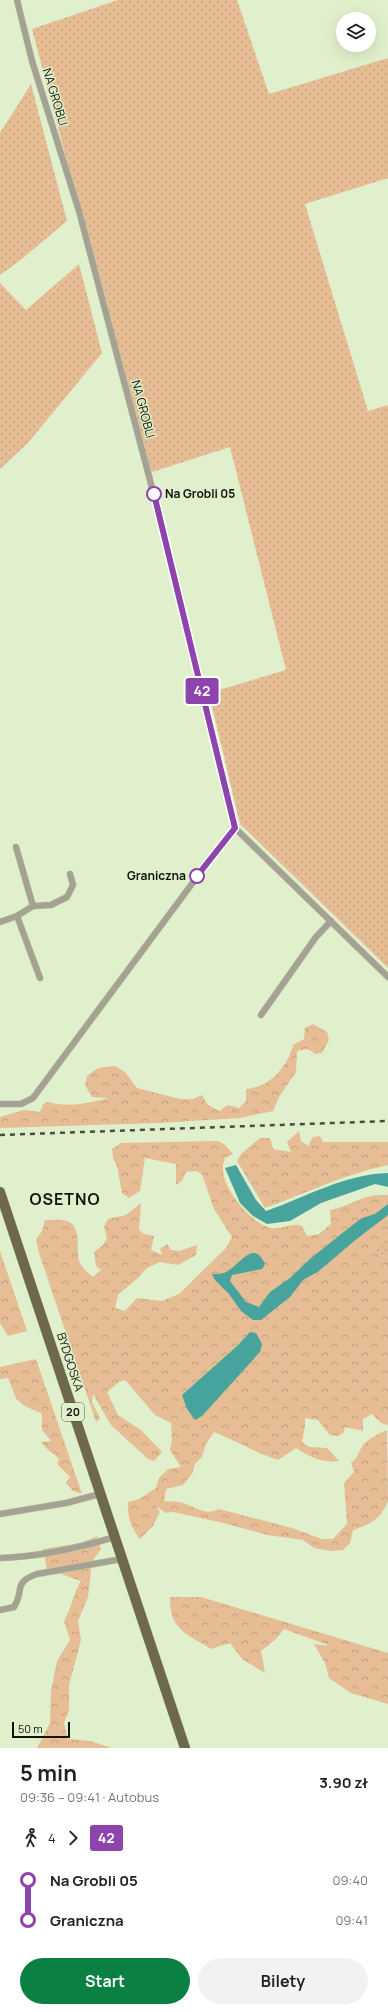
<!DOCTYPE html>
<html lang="pl">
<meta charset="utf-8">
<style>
:root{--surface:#fff;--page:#f2f2f2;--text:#222;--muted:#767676;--accent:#0b8043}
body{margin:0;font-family:Manrope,sans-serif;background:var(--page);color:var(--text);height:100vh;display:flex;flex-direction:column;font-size:15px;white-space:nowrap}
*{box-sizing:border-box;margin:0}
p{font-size:13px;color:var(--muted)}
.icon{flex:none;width:22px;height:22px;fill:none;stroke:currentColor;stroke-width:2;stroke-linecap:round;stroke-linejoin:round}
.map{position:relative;height:1748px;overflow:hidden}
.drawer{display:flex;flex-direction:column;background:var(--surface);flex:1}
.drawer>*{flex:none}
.badge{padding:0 8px;border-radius:3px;font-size:14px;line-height:26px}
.buttons{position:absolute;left:336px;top:12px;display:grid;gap:8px}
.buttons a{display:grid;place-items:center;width:40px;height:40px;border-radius:50%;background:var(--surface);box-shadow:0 4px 16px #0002;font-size:20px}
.scale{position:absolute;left:12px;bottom:10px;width:58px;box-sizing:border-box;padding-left:4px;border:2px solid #101509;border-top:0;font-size:11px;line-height:14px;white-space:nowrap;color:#101509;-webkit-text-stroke:3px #e0f0cc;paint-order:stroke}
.map>.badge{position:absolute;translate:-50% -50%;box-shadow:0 0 0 2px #fff}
.legs{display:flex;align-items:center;gap:6px;height:44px;padding:0 20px;font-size:13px}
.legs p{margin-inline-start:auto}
.head{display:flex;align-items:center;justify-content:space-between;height:68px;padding:0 20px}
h1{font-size:22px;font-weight:700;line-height:30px}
.action{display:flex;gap:8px;margin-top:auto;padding:8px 20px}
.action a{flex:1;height:46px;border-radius:24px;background:var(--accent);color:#fff;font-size:16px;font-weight:700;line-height:46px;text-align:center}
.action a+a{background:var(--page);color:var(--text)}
ul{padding:0 20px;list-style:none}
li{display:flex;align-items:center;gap:14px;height:40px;font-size:15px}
li i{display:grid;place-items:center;width:6px;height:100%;margin:0 5px;background:currentColor}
li i::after{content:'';width:10px;height:10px;margin:-5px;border:3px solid;border-radius:50%;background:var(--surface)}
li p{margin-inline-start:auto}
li:first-child i{background:linear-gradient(#0000 50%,currentColor 0)}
li:last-child i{background:linear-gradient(currentColor 50%,#0000 0)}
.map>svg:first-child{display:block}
.grass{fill:url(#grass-dots)}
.forest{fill:url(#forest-crowns);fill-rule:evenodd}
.water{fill:#47a49c}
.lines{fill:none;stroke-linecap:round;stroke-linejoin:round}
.street-casing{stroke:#bfcdad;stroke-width:7}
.primary-casing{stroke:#bfcdad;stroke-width:11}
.street{stroke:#a6a293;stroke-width:6}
.primary{stroke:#6e684c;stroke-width:10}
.rail{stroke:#474f3d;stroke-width:2.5;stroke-dasharray:5 5;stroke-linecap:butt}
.line-1-casing{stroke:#fff;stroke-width:9}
.line-1{stroke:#8e44ad;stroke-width:6}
.stop-1-dot{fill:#fff;stroke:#8e44ad;stroke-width:2}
.labels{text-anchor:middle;stroke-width:3;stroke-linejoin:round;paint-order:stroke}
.shield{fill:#e0f0cc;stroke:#4e5744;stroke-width:1}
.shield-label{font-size:11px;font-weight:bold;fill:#101509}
.street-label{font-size:12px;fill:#101509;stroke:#e0f0cc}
.stop-label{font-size:12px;font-weight:bold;fill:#101509;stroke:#e0f0cc;text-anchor:start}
.district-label{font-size:16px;font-weight:bold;letter-spacing:1px;fill:#101509;stroke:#e0f0cc}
</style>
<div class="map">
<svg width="388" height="1748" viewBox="0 0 388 1748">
<defs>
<pattern id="grass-dots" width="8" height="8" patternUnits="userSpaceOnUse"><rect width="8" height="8" fill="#e6bd94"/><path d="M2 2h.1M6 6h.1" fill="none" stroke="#c4a27e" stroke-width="1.8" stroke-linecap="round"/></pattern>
<pattern id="forest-crowns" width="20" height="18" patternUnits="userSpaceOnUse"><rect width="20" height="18" fill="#e6bd94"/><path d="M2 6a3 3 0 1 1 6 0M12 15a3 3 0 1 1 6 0" fill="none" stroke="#c4a27e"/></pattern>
</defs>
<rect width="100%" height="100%" fill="#e0f0cc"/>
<g class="grass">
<polygon points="118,0 237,0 269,94 388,58 388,178 305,204 368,411 388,405 388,968 240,824 209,693 286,670 230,447 149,473 32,29"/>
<polygon points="31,84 67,221 22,259 0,275 0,133"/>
<polygon points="79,264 102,353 28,443 0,469 0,283 26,310"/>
<polygon points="388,1236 388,1258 373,1252"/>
</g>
<g class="forest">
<path d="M313,1024L327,1032L329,1040L322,1053L315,1054L308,1049L297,1051L296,1072L279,1097L273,1111L240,1118L159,1123L0,1128V1117L24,1110L40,1112L43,1104L48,1102C68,1108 89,1103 109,1098L92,1097L85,1085L87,1076L98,1068L115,1066L125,1072L137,1088L180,1099H193L202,1095L207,1104L219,1111L228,1105L239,1108L246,1101V1089C251,1088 257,1087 262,1085C276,1079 290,1060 293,1045L304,1039L305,1028Z"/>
<path d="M299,1131L301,1141L308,1146L313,1137L320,1136L323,1142H388V1165C345,1174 307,1193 265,1208L237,1161L241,1154L260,1138H270L273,1149L291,1152L287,1142Z"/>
<path d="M218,1141L225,1145L233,1154L225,1158C224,1162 222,1166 223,1170C223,1189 253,1226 272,1228C283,1230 292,1222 302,1226L307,1236L319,1234L331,1224L330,1210C352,1206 364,1193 388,1195V1236L373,1252L388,1258V1425L381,1423L372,1414L363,1419V1431L345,1427L344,1432L338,1436L330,1435L318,1420L305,1418V1426L302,1442L309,1447L327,1448L339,1461C322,1463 310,1457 296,1448L278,1460C256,1453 236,1441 214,1432L206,1444L202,1457L195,1464L192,1474L183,1485L166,1489L164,1501C169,1502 174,1501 179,1502C194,1505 204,1517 219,1509L292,1528L322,1539H333L347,1524L344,1483L354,1472L351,1463C359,1457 358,1452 363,1445C370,1438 379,1433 387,1430L388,1501C380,1520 372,1523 353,1530L350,1543L343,1550L332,1551L314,1548L303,1540L268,1535L219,1522L173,1512L166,1513L156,1506L160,1512L153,1526L140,1539C131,1527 127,1517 128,1502L139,1499L156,1488L159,1478L168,1469L181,1467L170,1450L172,1440L171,1423L155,1415L125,1380L119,1382L107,1392L118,1415L141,1430L162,1452L154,1461L148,1459L111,1425L93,1394L92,1402L100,1418L96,1422L39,1253L36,1240L42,1231L45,1220C52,1220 61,1219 67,1221C82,1226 76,1250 79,1261C81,1267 88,1273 93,1277L101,1270L96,1266L94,1252L103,1245L107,1238L104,1227L108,1219L126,1215L141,1203L139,1230L144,1234L154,1236L151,1250L162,1255L160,1249L167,1244L171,1250L179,1251L197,1245L196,1255L178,1265L160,1262L147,1268L139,1277L118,1295L115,1308L125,1311L137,1298L162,1301L179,1294L226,1248L232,1237L214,1209L202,1174L196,1171L186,1172L182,1181L176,1185V1164L145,1158L140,1191L129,1198L122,1193L117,1166L113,1158L112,1149L121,1143ZM250,1332L260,1352L231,1383L182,1395L237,1346Z"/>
<polygon points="0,1251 27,1331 8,1336 0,1323"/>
<path d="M36,1359L82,1494L73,1491L66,1483L70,1477L57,1464L59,1459C53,1452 46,1450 41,1442L51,1441L42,1430V1414L23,1405L16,1398L8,1378L0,1379V1367Z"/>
<path d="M97,1536L101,1549L92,1562L88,1597L78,1621L81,1640L69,1685V1710L64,1723L68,1739L90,1741L112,1748H37L50,1723L51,1691L57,1661L70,1640L64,1621C72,1608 73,1593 81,1581L47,1569L43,1549L81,1543Z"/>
<path d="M170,1597H201L388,1653V1704L351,1693L329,1678L325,1663L314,1644L331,1646L284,1629L276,1639L261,1651L265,1673L242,1659L230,1643L211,1649C187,1634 169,1630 170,1597Z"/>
</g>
<g class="water">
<path d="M236,1165L256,1200L266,1211C306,1197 345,1174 388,1173V1187L375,1184L321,1203L290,1221L267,1224L253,1216L240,1203L225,1168Z"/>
<path d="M388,1204V1215L354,1241L319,1271L303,1280L290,1297L261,1320H253L241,1311L229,1294L215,1280L212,1274C215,1274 220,1274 224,1273C239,1267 253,1237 265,1264L262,1269L232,1275L230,1281L246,1302L259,1307L270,1292L290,1278L310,1259L350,1227L362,1218L375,1214Z"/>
<polygon points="250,1332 256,1333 262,1344 260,1352 202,1416 195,1420 187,1409 182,1395 237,1346"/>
</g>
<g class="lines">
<g class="street-casing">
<g id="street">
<polyline points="17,0 32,61 79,211 150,480 235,828"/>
<polyline points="235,828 388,977"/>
<polyline points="16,847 33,906"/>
<polyline points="17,916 40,978"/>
<polyline points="0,922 17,916 33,906 51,905 67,897 73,885 70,874"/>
<polyline points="261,1015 316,937 331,921"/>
<polyline points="0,1104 21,1104 33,1098 220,846 235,828"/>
<polyline points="0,1514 66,1503 100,1494"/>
<path d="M0,1558C39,1557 78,1548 115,1537"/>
<path d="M0,1610L14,1607C25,1590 12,1583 37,1574L122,1559"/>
</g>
</g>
<g class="primary-casing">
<polyline id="primary" points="0,1192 185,1748"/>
</g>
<use href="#street" class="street"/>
<use href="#primary" class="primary"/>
<polyline class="rail" points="0,1135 388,1121"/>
</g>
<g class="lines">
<g class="line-1-casing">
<polyline id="line-1" points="154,494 235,828 197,876"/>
</g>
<use href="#line-1" class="line-1"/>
</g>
<g class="stop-1-dot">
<circle cx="154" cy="494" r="7"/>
<circle cx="197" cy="876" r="7"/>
</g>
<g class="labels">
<rect class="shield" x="62" y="1403" width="22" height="18" rx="3"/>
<g class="shield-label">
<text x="73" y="1416">20</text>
</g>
<g class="street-label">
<text transform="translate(55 97) rotate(73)" y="4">NA GROBLI</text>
<text transform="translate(143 409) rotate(75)" y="4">NA GROBLI</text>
<text transform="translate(70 1362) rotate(72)" y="4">BYDGOSKA</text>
</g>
<g class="stop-label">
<text x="165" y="498">Na Grobli 05</text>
<text x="186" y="880" text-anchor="end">Graniczna</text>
</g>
<g class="district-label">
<text x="65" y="1205">OSETNO</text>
</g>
</g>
</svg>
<div class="buttons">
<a><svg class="icon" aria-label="layers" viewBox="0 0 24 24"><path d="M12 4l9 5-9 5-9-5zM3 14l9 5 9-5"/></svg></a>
</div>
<div class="scale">50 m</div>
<b class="badge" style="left:202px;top:691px;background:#8e44ad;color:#fff">42</b>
</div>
<section class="drawer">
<div class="head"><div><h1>5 min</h1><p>09:36 – 09:41 · Autobus</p></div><b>3.90 zł</b></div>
<div class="legs"><svg class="icon" aria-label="walk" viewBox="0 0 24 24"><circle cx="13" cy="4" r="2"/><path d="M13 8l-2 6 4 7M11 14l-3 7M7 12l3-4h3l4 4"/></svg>4<svg class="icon" aria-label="forward" viewBox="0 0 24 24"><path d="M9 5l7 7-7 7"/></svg><b class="badge" style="background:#8e44ad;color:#fff">42</b></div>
<ul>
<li><i style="color:#8e44ad"></i><b>Na Grobli 05</b><p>09:40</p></li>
<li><i style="color:#8e44ad"></i><b>Graniczna</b><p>09:41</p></li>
</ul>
<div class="action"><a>Start</a><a>Bilety</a></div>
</section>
